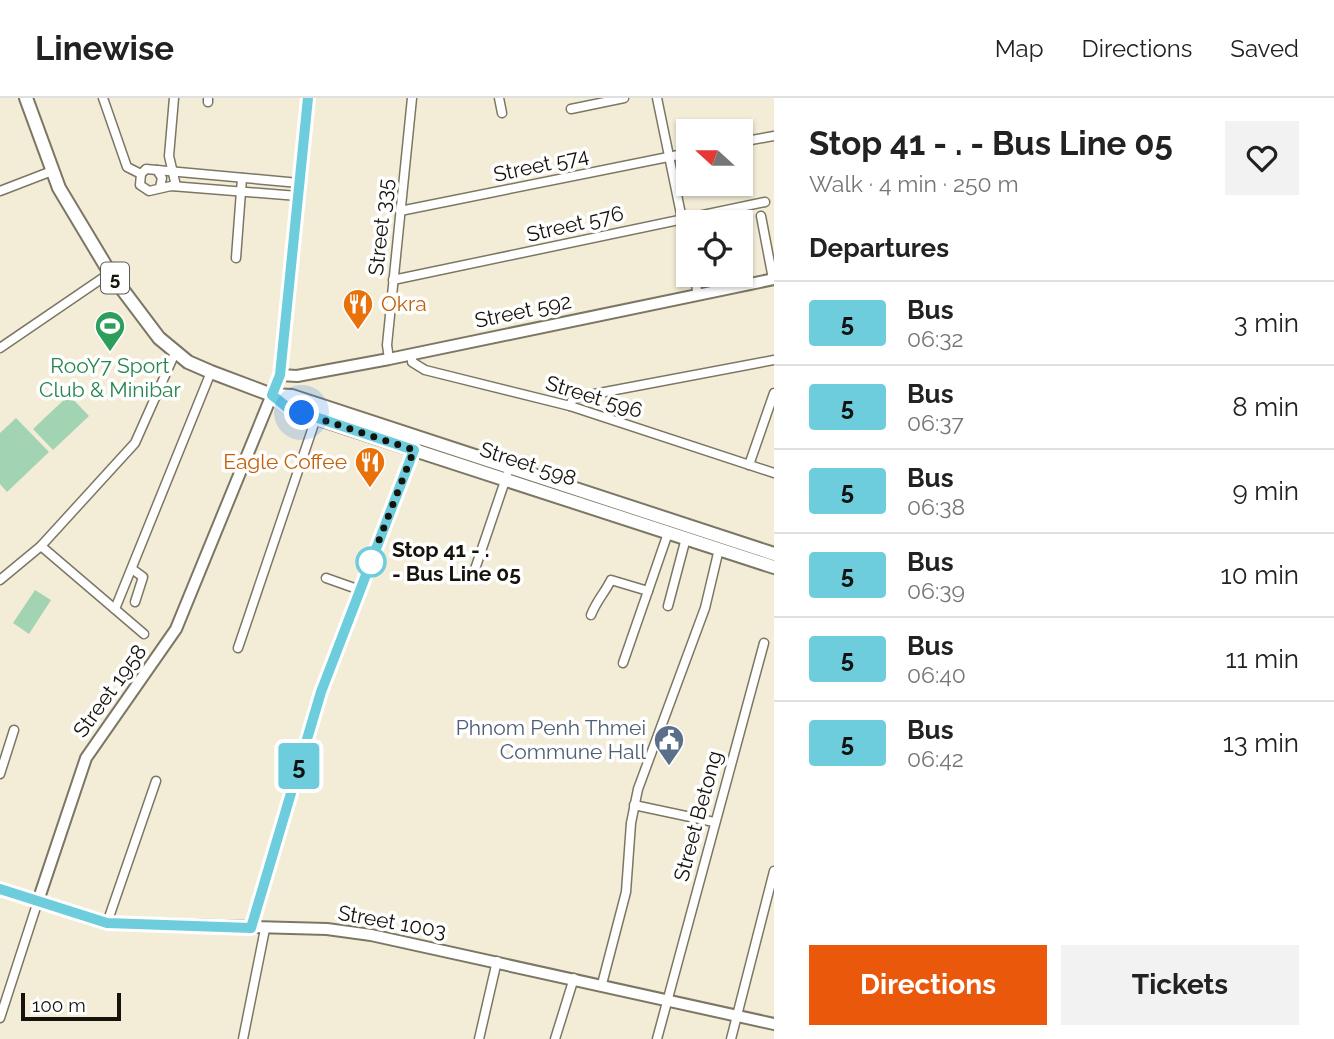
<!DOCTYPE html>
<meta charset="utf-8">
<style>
:root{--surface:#fff;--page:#f2f2f2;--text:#222;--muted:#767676;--line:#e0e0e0;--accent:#ea580c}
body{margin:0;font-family:Raleway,sans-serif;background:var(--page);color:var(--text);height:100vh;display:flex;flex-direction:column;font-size:26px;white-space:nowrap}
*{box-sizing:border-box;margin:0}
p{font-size:23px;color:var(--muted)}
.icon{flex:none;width:38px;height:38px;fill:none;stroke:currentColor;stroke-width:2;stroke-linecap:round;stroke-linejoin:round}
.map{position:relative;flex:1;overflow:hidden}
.sheet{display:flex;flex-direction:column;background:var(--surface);width:560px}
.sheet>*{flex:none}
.badge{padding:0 14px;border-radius:5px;font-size:24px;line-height:46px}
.needle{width:46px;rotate:291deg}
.tools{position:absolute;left:676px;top:21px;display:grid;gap:14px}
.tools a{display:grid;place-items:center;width:77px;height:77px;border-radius:0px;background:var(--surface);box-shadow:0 2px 5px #0004;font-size:35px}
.scale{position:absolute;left:21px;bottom:18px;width:100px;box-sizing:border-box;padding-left:7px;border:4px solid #15130b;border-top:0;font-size:19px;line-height:24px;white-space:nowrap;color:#15130b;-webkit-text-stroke:5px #fff;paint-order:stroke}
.you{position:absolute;width:35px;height:35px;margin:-18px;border:5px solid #fff;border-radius:50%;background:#1a73e8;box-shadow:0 0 0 10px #1a73e833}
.map>.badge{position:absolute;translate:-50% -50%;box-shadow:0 0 0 4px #fff}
h2{padding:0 35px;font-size:26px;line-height:63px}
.round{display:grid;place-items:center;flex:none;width:74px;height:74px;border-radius:0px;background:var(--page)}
.overview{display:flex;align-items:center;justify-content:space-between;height:119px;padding:0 35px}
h1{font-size:33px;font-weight:700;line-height:52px}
.button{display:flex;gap:14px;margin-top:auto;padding:14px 35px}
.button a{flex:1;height:80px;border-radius:0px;background:var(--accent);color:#fff;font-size:28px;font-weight:700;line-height:80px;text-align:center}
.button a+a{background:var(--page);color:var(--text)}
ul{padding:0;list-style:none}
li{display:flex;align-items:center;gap:21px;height:84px;padding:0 35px;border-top:2px solid var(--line)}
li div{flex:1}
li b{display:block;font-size:26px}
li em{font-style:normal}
li .badge{min-width:77px;font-weight:700;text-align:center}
header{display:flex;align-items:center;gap:42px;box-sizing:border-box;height:98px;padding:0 35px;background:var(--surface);border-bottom:2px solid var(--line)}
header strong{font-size:33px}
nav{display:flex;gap:38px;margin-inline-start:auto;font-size:24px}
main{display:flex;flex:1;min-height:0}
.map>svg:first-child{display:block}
.green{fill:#a2d4b3}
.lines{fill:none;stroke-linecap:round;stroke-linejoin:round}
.street-casing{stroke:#7c7764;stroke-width:11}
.secondary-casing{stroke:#7c7764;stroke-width:14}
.primary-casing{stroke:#7c7764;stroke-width:16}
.street{stroke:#fff;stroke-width:8}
.secondary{stroke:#fff;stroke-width:10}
.primary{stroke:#fff;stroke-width:12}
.line-casing{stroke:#fff;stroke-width:16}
.line{stroke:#6dcddd;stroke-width:10}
.walk{stroke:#15130b;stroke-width:7;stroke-dasharray:0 12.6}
.stop-dot{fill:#fff;stroke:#6dcddd;stroke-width:3.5}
.labels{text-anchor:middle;stroke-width:7;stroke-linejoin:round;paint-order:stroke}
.shield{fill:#fff;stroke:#5b5a54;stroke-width:2}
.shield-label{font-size:19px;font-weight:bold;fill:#15130b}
.street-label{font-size:21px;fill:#15130b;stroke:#fff}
.food-label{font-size:21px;fill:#c56008;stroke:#fff;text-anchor:start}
.leisure-label{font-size:21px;fill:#27864d;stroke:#fff}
.stop-label{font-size:21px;font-weight:bold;fill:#15130b;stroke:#fff;text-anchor:start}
.service-label{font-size:21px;fill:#4e5e75;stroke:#fff;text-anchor:end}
</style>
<header>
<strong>Linewise</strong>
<nav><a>Map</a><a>Directions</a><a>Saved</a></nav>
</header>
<main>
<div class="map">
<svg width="774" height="941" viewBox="0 0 774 941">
<rect width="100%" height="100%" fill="#f3edd8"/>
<g class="green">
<polygon points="69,297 89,318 53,352 33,331"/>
<polygon points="16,320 49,354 7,394 0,386 0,335"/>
<polygon points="35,492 51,502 29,536 13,525"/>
</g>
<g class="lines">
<g class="street-casing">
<g id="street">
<polyline points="103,0 127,69 141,76"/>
<polyline points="174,0 169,58 176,88"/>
<polyline points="499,0 502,15"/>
<polyline points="657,0 688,150"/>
<polyline points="208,4 208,0"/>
<polyline points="571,11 624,0"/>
<polyline points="740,44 774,38"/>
<polyline points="157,72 299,85"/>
<polyline points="160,89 162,80 157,72 146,71 141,76 140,87 149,93 171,88 298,98"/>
<polyline points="0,93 52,73"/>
<polyline points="400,113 688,55"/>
<polyline points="761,118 773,181"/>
<polyline points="236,160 242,80"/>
<polyline points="694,177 698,197"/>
<polyline points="393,182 765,104"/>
<polyline points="0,250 110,175"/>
<polyline points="412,256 412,264 425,272 570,308 774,375"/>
<polyline points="389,261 387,247 412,0"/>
<polyline points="570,308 573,300 774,262"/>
<polyline points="749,367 774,295"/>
<polyline points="41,448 144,536"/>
<polyline points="132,471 143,479 135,504"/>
<polyline points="473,477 507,377"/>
<polyline points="326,480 360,492"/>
<polyline points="0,482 41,448 135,345 175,255"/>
<polyline points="668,508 686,440"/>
<polyline points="115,511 211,274"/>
<path d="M591,517C597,502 604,496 611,482L648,493L668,435"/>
<polyline points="238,550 316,320"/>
<polyline points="623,565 648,493"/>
<polyline points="0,676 14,632"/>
<polyline points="634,707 714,724"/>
<polyline points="107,825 156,683"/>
<polyline points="251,830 322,594 414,350"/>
<polyline points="602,886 626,794 631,725 638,691 705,510 719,451"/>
<polyline points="0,920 38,803"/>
<polyline points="243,941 265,831"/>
<polyline points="479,941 497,863"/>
<polyline points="555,941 574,880"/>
<polyline points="657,941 764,545"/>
<polyline points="731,941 774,773"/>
</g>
</g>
<g class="secondary-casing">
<g id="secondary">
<polyline points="280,277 297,278 389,261 774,181"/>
<polyline points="0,791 107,825 327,831 371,837 774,926"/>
<polyline points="38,803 86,660 176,531 280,277 308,0"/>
</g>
</g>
<g class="primary-casing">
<g id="primary">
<polyline points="26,0 59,90 110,175 159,240 188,264 211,274 272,297 292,298 774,456"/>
<polyline points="272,297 288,310 316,320 774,469"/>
</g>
</g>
<use href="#street" class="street"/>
<use href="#secondary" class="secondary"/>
<use href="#primary" class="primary"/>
</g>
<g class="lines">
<g class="line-casing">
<polyline id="line" points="0,791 107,825 251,830 321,594 414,352 288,310 272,297 280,277 308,0"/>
</g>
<use href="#line" class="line"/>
<polyline class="walk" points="302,315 414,352 369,468 371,464"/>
</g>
<defs>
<g id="restaurant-pin" transform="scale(1.575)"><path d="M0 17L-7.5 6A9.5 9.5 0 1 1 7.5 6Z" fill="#e8710a" stroke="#fff"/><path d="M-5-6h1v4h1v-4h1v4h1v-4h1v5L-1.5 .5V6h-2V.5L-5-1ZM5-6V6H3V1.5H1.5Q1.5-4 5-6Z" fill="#fff"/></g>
<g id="stadium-pin" transform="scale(1.575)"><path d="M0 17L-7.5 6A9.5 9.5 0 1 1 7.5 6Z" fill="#2e9e5b" stroke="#fff"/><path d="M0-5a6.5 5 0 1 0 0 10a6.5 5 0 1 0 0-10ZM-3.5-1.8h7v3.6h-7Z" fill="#fff"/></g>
<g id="civic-pin" transform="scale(1.575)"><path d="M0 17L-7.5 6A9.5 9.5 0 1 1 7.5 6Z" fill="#5c6f8a" stroke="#fff"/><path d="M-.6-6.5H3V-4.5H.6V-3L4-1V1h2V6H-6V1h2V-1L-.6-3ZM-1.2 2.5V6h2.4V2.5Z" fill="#fff"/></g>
</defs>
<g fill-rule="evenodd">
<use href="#restaurant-pin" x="358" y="206"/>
<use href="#stadium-pin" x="110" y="228"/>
<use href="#restaurant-pin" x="370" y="364"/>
<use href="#civic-pin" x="669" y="642"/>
</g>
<circle class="stop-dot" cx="371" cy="464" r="14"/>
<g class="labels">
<rect class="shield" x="101" y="164.5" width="28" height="31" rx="5"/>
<g class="shield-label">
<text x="115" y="187">5</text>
</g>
<g class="street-label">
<text transform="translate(541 67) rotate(-12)" y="7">Street 574</text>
<text transform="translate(575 126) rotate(-13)" y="7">Street 576</text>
<text transform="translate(381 129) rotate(-84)" y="7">Street 335</text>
<text transform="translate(523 213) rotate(-12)" y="7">Street 592</text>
<text transform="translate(594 299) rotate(17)" y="7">Street 596</text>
<text transform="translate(528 366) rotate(18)" y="7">Street 598</text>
<text transform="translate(110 593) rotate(-54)" y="7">Street 1958</text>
<text transform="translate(698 718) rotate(-75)" y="7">Street Betong</text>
<text transform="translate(392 824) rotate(10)" y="7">Street 1003</text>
</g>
<g class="food-label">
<text x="381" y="213">Okra</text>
<text x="347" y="371" text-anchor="end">Eagle Coffee</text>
</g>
<g class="leisure-label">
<text x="110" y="275">RooY7 Sport<tspan x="110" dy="24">Club &amp; Minibar</tspan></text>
</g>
<g class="stop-label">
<text x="392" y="459">Stop 41 - .<tspan x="392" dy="24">- Bus Line 05</tspan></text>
</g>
<g class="service-label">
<text x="646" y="637">Phnom Penh Thmei<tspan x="646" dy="24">Commune Hall</tspan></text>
</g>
</g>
</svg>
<div class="tools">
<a><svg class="needle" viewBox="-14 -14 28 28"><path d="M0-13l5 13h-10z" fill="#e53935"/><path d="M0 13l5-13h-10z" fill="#767676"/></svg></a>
<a><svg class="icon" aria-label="locate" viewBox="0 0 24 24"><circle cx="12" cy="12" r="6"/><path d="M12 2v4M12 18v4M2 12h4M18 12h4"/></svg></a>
</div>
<div class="scale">100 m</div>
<div class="you" style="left:302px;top:315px"></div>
<b class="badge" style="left:299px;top:668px;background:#6dcddd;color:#111">5</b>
</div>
<section class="sheet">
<div class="overview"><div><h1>Stop 41 - . - Bus Line 05</h1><p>Walk · 4 min · 250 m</p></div><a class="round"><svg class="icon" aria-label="heart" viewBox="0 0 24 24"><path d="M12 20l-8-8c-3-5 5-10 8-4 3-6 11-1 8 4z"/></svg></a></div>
<h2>Departures</h2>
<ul>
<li><span class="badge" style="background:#6dcddd;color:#111">5</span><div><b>Bus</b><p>06:32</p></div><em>3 min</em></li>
<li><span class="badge" style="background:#6dcddd;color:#111">5</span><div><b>Bus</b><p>06:37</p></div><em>8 min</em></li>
<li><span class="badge" style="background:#6dcddd;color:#111">5</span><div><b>Bus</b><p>06:38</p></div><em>9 min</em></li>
<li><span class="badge" style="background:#6dcddd;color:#111">5</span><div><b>Bus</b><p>06:39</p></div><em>10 min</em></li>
<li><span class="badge" style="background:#6dcddd;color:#111">5</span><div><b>Bus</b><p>06:40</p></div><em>11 min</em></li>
<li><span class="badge" style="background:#6dcddd;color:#111">5</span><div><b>Bus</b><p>06:42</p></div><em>13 min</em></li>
</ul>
<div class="button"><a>Directions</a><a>Tickets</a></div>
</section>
</main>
